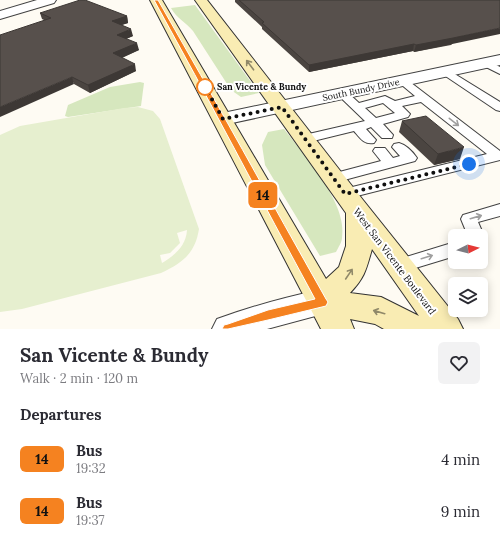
<!DOCTYPE html>
<meta charset="utf-8">
<style>
:root{--surface:#fff;--page:#f2f2f3;--text:#2b2b33;--muted:#7c7c81}
body{margin:0;font-family:Lora,serif;background:var(--page);color:var(--text);height:100vh;display:flex;flex-direction:column;font-size:15px;white-space:nowrap}
*{box-sizing:border-box;margin:0}
p{font-size:13px;color:var(--muted)}
.icon{flex:none;width:22px;height:22px;fill:none;stroke:currentColor;stroke-width:2;stroke-linecap:round;stroke-linejoin:round}
.map{position:relative;height:329px;overflow:hidden}
.drawer{display:flex;flex-direction:column;background:var(--surface);flex:1}
.drawer>*{flex:none}
.badge{padding:0 8px;border-radius:6px;font-size:14px;line-height:26px}
.needle{width:26px;rotate:84deg}
.fabs{position:absolute;left:448px;top:229px;display:grid;gap:8px}
.fabs a{display:grid;place-items:center;width:40px;height:40px;border-radius:6px;background:var(--surface);box-shadow:0 2px 10px #0003;font-size:20px}
.you{position:absolute;width:20px;height:20px;margin:-10px;border:3px solid #fff;border-radius:50%;background:#1a73e8;box-shadow:0 0 0 6px #1a73e833}
.map>.badge{position:absolute;translate:-50% -50%;box-shadow:0 0 0 2px #fff}
h2{padding:0 20px;font-size:15px;line-height:36px}
.round{display:grid;place-items:center;flex:none;width:42px;height:42px;border-radius:6px;background:var(--page)}
.head{display:flex;align-items:center;justify-content:space-between;height:68px;padding:0 20px}
h1{font-size:19px;font-weight:700;line-height:30px}
ul{padding:0;list-style:none}
li{display:flex;align-items:center;gap:12px;height:52px;padding:0 20px}
li div{flex:1}
li b{display:block;font-size:15px}
li em{font-style:normal}
li .badge{min-width:44px;font-weight:700;text-align:center}
.map>svg:first-child{display:block}
.green{fill:#d6e7be}
.pitch{fill:#e6efcf;fill-rule:evenodd}
.lines{fill:none;stroke-linecap:round;stroke-linejoin:round}
.service-casing{stroke:#424242;stroke-width:2}
.minor-casing{stroke:#424242;stroke-width:2}
.tertiary-casing{stroke:#424242;stroke-width:2}
.secondary-casing{stroke:#313131;stroke-width:2}
.service{fill:#fff;fill-rule:evenodd}
.minor{fill:#fff;fill-rule:evenodd}
.tertiary{fill:#fff;fill-rule:evenodd}
.secondary{fill:#f9ecb3;fill-rule:evenodd}
.wall{fill:#4b4541}
.shaded-wall{fill:#3d3835}
.building{fill:#57504c;stroke:#3d3835}
.oneway{stroke:#908969}
.oneway2{stroke:#9f9f9f}
.line{fill:#f58220;stroke:#fff}
.walk{stroke:#0f0f0f;stroke-width:4;stroke-dasharray:0 7.2}
.stop-dot{fill:#fff;stroke:#f58220;stroke-width:2}
.labels{text-anchor:middle;stroke-width:4;stroke-linejoin:round;paint-order:stroke}
.far-stop-label{font-size:9px;font-weight:bold;fill:#0f0f0f;stroke:#fff;text-anchor:start}
.far-street-label{font-size:9px;fill:#0f0f0f;stroke:#fff}
.street-label{font-size:10px;fill:#0f0f0f;stroke:#fff}
</style>
<div class="map">
<svg width="500" height="329" viewBox="0 0 500 329">
<rect width="100%" height="100%" fill="#fefbf3"/>
<g class="green">
<path d="M195,5L259,93L241,97L231,90L193,31C186,22 177,19 171,8Z"/>
<polygon points="140,82 144,83 141,106 68,117 65,116 68,105 110,87"/>
<path d="M284,129C304,155 348,203 342,238C342,242 338,248 336,252L320,256L265,165L262,145L268,132Z"/>
</g>
<path class="pitch" d="M138,107L153,111L160,119L199,229C195,254 182,263 161,273L22,309L0,312V135L20,126L124,108ZM187,230C186,246 175,255 162,263L160,255L170,253L180,243L177,233Z"/>
<g class="lines">
<g class="service-casing">
<g id="service">
<polygon points="486,60 500,67 500,74 482,65 481,63 482,61"/>
<polygon points="445,68 500,102 500,111 496,110 441,73 440,71"/>
<path d="M402,78L406,79L500,151V160L345,199L340,198L337,194L340,190L487,154L421,102L402,106L410,114L408,117L383,124L393,135L392,138H382L371,127L366,129L376,140L374,143C364,145 360,138 354,131L305,143L300,142L298,139L300,136L365,121L339,96L337,94L339,92H347L359,103L385,96L395,101L415,96L397,81ZM383,103L395,113L376,118L365,108Z"/>
<path d="M399,143C406,145 413,152 417,158L415,161L333,183L328,181L326,178L328,175L381,161L373,151L375,148H385L393,158L400,156L392,147L394,144Z"/>
<polygon points="500,204 500,216 478,222 484,236 482,240 481,236 468,236 461,219 463,215"/>
<polygon points="455,242 455,256 399,273 393,271 390,266 393,261"/>
</g>
</g>
<g class="minor-casing">
<polygon id="minor" points="37,0 56,0 54,3 0,19 0,11"/>
</g>
<g class="tertiary-casing">
<g id="tertiary">
<polygon points="500,55 500,65 223,125 216,123 213,119 216,115 223,113"/>
<path d="M323,289L334,293L338,302L334,311L267,329H212L217,319C252,306 287,297 323,289Z"/>
</g>
</g>
<g class="secondary-casing">
<path id="secondary" d="M150,0H162L326,279L339,267L346,246V213L195,0H207L363,200L458,319L463,329H384L375,324L350,319L354,329H321ZM372,249L419,316L381,297L350,293C365,277 366,270 372,249Z"/>
</g>
<use href="#service" class="service"/>
<use href="#minor" class="minor"/>
<use href="#tertiary" class="tertiary"/>
<use href="#secondary" class="secondary"/>
</g>
<g class="wall">
<polygon points="235,0 500,0 451,45 414,52 413,51 309,72 262,29 262,27 235,2"/>
<polygon points="40,13 127,16 128,23 121,25 133,36 126,39 139,50 122,58 136,71 90,93 74,84 44,20 42,19"/>
<polygon points="402,121 460,159 434,165 399,132"/>
</g>
<g class="shaded-wall">
<polygon points="127,16 128,23 113,28 112,21"/>
<polygon points="500,28 500,34 414,52 416,45"/>
<polygon points="131,29 133,36 119,42 117,35"/>
<polygon points="137,43 139,50 114,61 113,53"/>
<polygon points="414,44 413,51 309,72 309,65"/>
<polygon points="135,64 136,71 90,93 88,85"/>
<polygon points="72,77 74,84 0,117 0,107"/>
<polygon points="464,147 460,159 434,165 438,154"/>
</g>
<g class="building">
<polygon points="80,0 85,0 127,16 112,21 131,29 117,35 137,43 113,53 135,64 88,85 72,77 0,107 0,35 51,18 40,13"/>
<polygon points="239,0 500,0 500,28 453,38 416,45 414,44 309,65 262,23 264,22"/>
<polygon points="426,116 464,147 438,154 402,121"/>
</g>
<defs><path id="oneway-shaft" d="M-6 0H5M1.5-3L5.5 0L1.5 3" fill="none" stroke-width="1.6" stroke-linecap="round" stroke-linejoin="round"/></defs>
<g class="oneway">
<use href="#oneway-shaft" transform="translate(250 65) rotate(-127)"/>
<use href="#oneway-shaft" transform="translate(349 274) rotate(-56)"/>
<use href="#oneway-shaft" transform="translate(379 312) rotate(-164)"/>
</g>
<g class="oneway2">
<use href="#oneway-shaft" transform="translate(454 122) rotate(38)"/>
<use href="#oneway-shaft" transform="translate(476 217) rotate(-16)"/>
<use href="#oneway-shaft" transform="translate(427 257) rotate(-17)"/>
</g>
<path class="line" d="M154,0H158C215,99 270,200 326,299L328,302L326,306L268,320L228,329H222L224,325L228,324L268,310L315,299C261,200 209,99 154,0Z"/>
<g class="lines">
<polyline class="walk" points="205,87 223,119 282,107 345,194 469,164"/>
</g>
<circle class="stop-dot" cx="205" cy="87" r="8"/>
<g class="labels">
<g class="far-stop-label">
<text x="217" y="90">San Vicente &amp; Bundy</text>
</g>
<g class="far-street-label">
<text transform="translate(361 90) rotate(-12)" y="3">South Bundy Drive</text>
</g>
<g class="street-label">
<text transform="translate(395 261) rotate(53)" y="4">West San Vicente Boulevard</text>
</g>
</g>
</svg>
<div class="fabs">
<a><svg class="needle" viewBox="-14 -14 28 28"><path d="M0-13l5 13h-10z" fill="#e53935"/><path d="M0 13l5-13h-10z" fill="#7c7c81"/></svg></a>
<a><svg class="icon" aria-label="layers" viewBox="0 0 24 24"><path d="M12 4l9 5-9 5-9-5zM3 14l9 5 9-5"/></svg></a>
</div>
<div class="you" style="left:469px;top:164px"></div>
<b class="badge" style="left:263px;top:195px;background:#f58220;color:#111">14</b>
</div>
<section class="drawer">
<div class="head"><div><h1>San Vicente &amp; Bundy</h1><p>Walk · 2 min · 120 m</p></div><a class="round"><svg class="icon" aria-label="heart" viewBox="0 0 24 24"><path d="M12 20l-8-8c-3-5 5-10 8-4 3-6 11-1 8 4z"/></svg></a></div>
<h2>Departures</h2>
<ul>
<li><span class="badge" style="background:#f58220;color:#111">14</span><div><b>Bus</b><p>19:32</p></div><em>4 min</em></li>
<li><span class="badge" style="background:#f58220;color:#111">14</span><div><b>Bus</b><p>19:37</p></div><em>9 min</em></li>
</ul>
</section>
